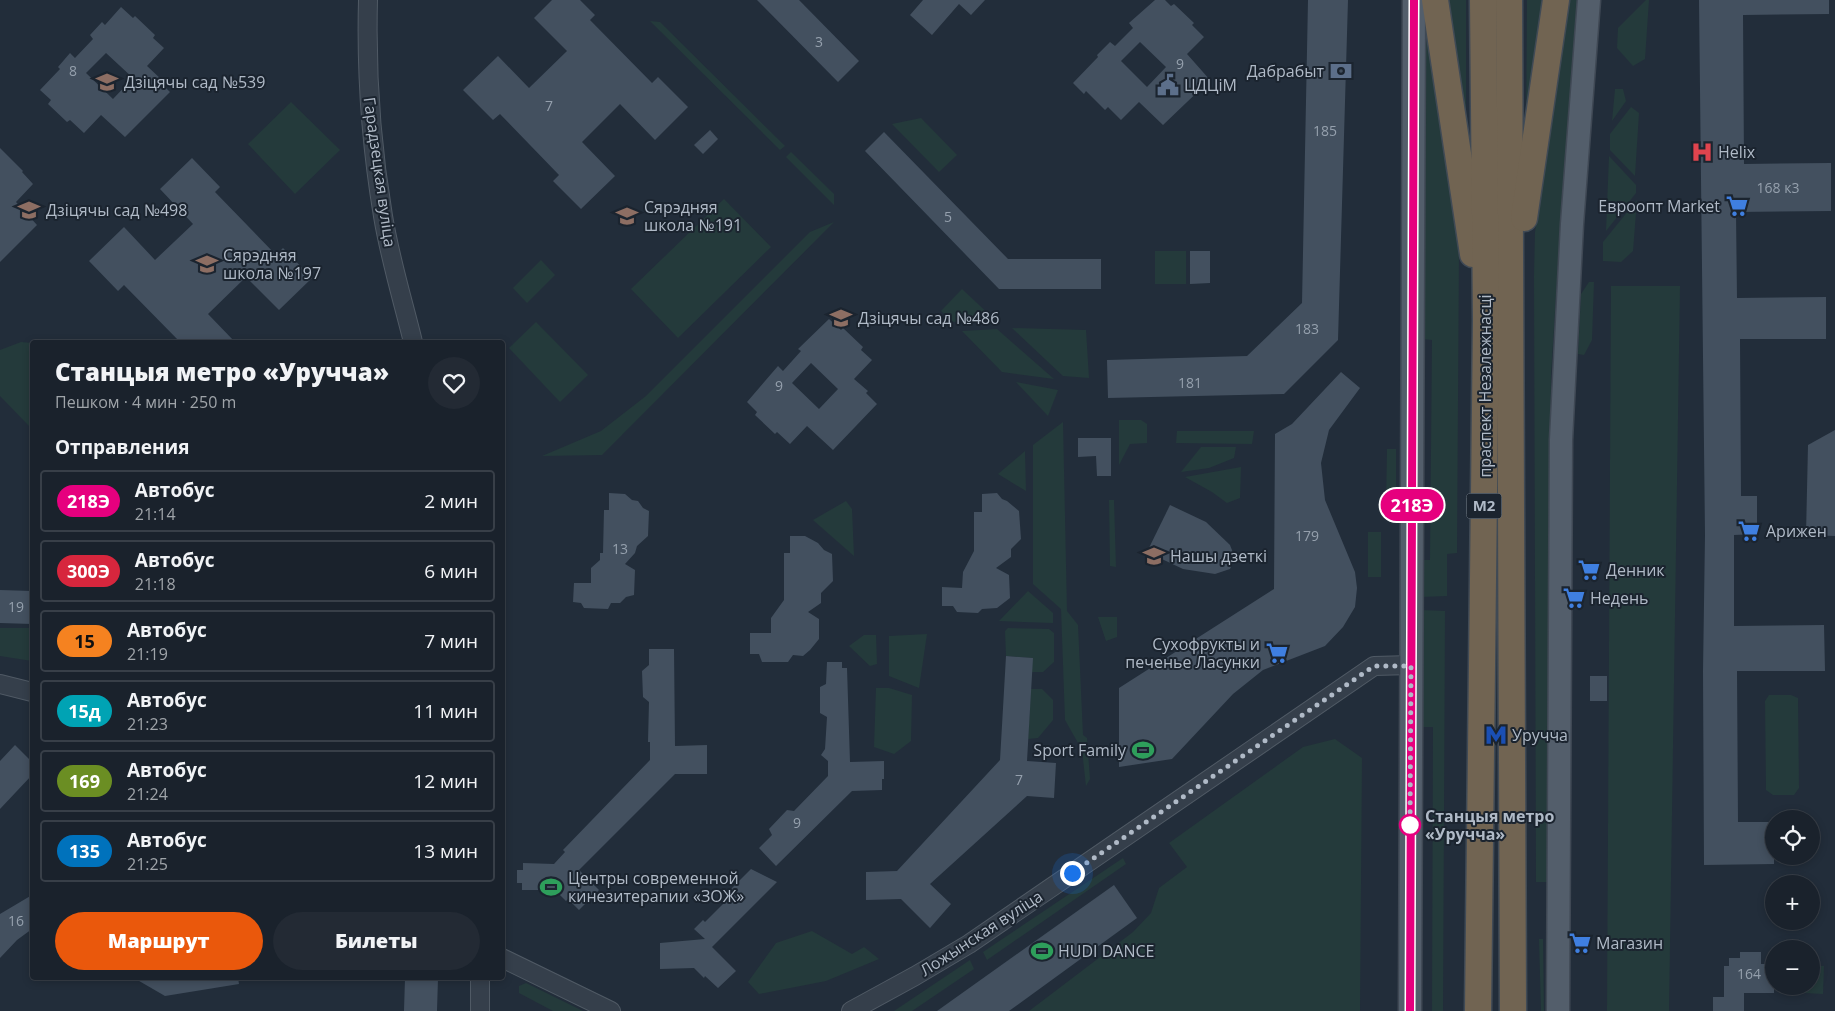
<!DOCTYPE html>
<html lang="ru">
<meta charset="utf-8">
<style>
:root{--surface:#1a222c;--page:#232a34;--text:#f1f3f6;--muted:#9fa4a9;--line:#383f48;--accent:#ea580c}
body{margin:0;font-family:"Open Sans",sans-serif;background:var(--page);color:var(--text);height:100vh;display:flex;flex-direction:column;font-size:19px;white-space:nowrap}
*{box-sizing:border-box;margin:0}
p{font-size:16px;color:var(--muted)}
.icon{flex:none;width:28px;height:28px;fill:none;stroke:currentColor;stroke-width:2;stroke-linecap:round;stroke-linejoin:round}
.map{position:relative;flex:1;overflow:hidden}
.details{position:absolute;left:30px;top:340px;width:475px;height:640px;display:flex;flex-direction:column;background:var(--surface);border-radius:5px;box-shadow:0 2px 8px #0003,0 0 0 1px var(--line)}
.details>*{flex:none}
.badge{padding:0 10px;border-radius:16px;font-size:18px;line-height:32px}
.buttons{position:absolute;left:1765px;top:810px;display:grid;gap:10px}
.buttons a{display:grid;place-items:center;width:55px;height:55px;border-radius:50%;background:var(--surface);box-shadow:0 2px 8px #0003,0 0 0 1px var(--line);font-size:25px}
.you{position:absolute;width:25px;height:25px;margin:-12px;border:4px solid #fff;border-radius:50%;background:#1a73e8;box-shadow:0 0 0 8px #1a73e833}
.map>.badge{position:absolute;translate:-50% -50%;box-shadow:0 0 0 2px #fff}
h2{padding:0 25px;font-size:19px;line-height:45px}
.round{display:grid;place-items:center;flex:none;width:52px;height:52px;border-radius:26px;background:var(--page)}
.head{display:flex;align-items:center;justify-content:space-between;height:85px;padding:0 25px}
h1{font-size:24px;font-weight:800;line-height:38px}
.cta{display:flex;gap:10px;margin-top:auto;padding:10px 25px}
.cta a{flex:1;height:58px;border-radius:30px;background:var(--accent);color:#fff;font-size:20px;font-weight:800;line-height:58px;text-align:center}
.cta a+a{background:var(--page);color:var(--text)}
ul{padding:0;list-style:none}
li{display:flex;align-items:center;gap:15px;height:62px;margin:0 10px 8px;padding:0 15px;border:2px solid var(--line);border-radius:5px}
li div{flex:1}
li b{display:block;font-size:19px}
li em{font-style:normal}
li .badge{min-width:55px;font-weight:700;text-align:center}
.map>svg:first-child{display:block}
.green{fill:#243a3b}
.building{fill:#43505f;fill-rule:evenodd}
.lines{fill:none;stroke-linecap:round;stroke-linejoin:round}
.minor-casing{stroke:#505a65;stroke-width:20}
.major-casing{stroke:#3f4854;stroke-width:25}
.highway-casing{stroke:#404a55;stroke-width:29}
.minor{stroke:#353f4b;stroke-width:18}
.major{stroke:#535e6b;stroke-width:22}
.highway{stroke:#716452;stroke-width:26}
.line-casing{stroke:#fff;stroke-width:11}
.line{stroke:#e6007e;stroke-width:8}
.walk{stroke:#b0bac7;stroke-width:5;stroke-dasharray:0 9}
.stop-dot{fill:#fff;stroke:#e6007e;stroke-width:2.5}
.labels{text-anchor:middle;stroke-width:4;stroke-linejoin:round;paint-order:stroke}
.number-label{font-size:14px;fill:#95a0ad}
.shield{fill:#1b242f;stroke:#838d99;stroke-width:1}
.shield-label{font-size:15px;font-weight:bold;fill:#b0bac7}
.poi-label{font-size:16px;fill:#b0bac7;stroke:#1b242f;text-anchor:start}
.street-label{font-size:16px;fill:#b0bac7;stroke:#1b242f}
.stop-label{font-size:16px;font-weight:bold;fill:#b0bac7;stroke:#1b242f;text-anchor:start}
</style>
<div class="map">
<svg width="1835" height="1011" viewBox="0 0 1835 1011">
<rect width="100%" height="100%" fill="#222d3a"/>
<g class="green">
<polygon points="1424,0 1459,249 1457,553 1447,554 1447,596 1421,597 1420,560 1430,560 1432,340 1422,339"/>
<polygon points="1442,0 1466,0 1466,180"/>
<polygon points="1527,0 1546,0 1526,138"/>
<polygon points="1565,0 1580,0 1566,223 1558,263 1551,375 1548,882 1536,882 1534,277 1535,232"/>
<polygon points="1646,0 1649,0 1645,59 1633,66 1617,48 1618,28"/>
<polygon points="650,21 660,22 785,146 780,150"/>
<polygon points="1615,89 1623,89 1626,101 1612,121"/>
<polygon points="291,102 340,150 295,194 248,144"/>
<polygon points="1631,107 1639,113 1635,176 1610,150 1610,134"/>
<polygon points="921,118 957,155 939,172 892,124"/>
<polygon points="791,152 834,194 834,205 786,157"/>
<polygon points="1609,156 1636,185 1636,193 1606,231"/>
<polygon points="724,199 771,247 678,338 631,289"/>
<polygon points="1637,200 1633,251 1621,262 1603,261 1603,242"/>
<polygon points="834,222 602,455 542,456 601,431 646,396 810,232"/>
<rect x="1155" y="251" width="31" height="33"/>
<polygon points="541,260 555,275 527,303 513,288"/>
<polygon points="1589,282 1594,282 1592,340 1584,355 1578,354 1581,294"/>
<polygon points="1611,286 1680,286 1669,1011 1607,1011"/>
<polygon points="962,289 994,319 953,322 941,311"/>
<polygon points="536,322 588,375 560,402 509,348"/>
<polygon points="1012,328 1086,330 1089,378 1063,376"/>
<polygon points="997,329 1054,379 1002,372 962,331"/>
<polygon points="21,342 32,343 32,429 0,396 0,350"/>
<polygon points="1016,382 1058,390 1048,416"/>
<polygon points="1119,420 1141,420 1147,424 1147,443 1130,444 1119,465"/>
<polygon points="1063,422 1067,611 1078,625 1083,735 1087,738 1090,779 1086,786 1082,750 1065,720 1061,609 1033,584 1033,445"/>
<polygon points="1177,431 1254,431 1252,444 1176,443"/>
<polygon points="1201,447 1236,447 1234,458 1209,468 1181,472"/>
<polygon points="1387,449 1396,449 1396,505 1386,505"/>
<polygon points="1025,451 1026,491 998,474"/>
<polygon points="1241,467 1240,498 1227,503 1212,492 1185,477"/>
<polygon points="1109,500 1114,500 1116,567 1110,566"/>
<polygon points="846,501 852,509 854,556 813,520"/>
<rect x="1368" y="532" width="13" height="45"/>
<polygon points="1028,591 1053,613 1053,623 999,621"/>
<polygon points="1422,610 1445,611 1443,1011 1432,1011 1433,727 1421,727"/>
<polygon points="1098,617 1117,617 1117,637 1106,641"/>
<polygon points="0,628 32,628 32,661 0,656"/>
<polygon points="1008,628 1049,629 1054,633 1054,662 1043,672 1032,672 1032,658 1006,656 1005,631"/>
<polygon points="927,634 919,688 889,676 889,636"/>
<polygon points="864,635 876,635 877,664 870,666 849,646"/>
<polygon points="876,688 889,688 912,695 911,741 894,754 874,747"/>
<polygon points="1031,689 1042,689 1053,700 1053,720 1038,738 1028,739"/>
<polygon points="1769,695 1791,695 1798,698 1799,788 1794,795 1773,795 1766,790 1765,701"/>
<polygon points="1335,739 1362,758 1360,1011 1029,1011 1133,932 1151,913 1159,888 1187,867 1169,843 1303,747"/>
<polygon points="1123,858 1126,864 987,960 983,952"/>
<polygon points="812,931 852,954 864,947 879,959 826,981 759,994 748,982 776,943"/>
<polygon points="1539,939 1543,939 1544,1011 1541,1011"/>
<polygon points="970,960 974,969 912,1011 894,1011"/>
<polygon points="1811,966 1824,966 1823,994 1805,993 1805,986 1811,986"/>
<polygon points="526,983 583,1011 553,1011 519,993 519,986"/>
</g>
<g class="building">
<polygon points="552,0 580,0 595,15 590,20 652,83 658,77 688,107 655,140 620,104 582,142 615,176 581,209 553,181 559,175 500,114 493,120 463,90 498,56 529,88 567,51 534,18"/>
<polygon points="757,0 799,0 859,61 838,82"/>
<polygon points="923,0 985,0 971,15 959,4 932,35 910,15"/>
<path d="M1155,0H1165L1171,6L1174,4L1194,23L1192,25L1204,37L1187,54L1210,80L1163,125L1139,102L1121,120L1108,107L1105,110L1086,91L1084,94L1073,83L1098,57L1097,55L1110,42L1115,46L1133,28L1129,23ZM1140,42L1166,67L1147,87L1121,61Z"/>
<polygon points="1308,0 1348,0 1338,340 1284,394 1108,398 1107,360 1247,356 1302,303"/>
<polygon points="1699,0 1829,0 1829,14 1743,15 1744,164 1831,163 1831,211 1736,212 1737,298 1826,297 1826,339 1740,339 1741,496 1757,496 1757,534 1734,535 1734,626 1824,625 1825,671 1737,671 1738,822 1774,822 1774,864 1704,865 1703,671 1705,535"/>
<path d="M121,7L133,18L135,16L155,35L153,38L164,48L147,66L162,80L160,82L170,92L125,137L101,115L84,133L70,120L67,122L48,104L51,100L40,90L60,69L58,67L70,53L75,58L93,39L90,35L102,22L105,25ZM106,53L133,78L113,99L86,73Z"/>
<polygon points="710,130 718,139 703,154 694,145"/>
<polygon points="884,132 1008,259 1101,259 1101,289 999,289 865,151"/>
<polygon points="0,148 23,171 22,172 33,184 16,202 37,225 0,262"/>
<polygon points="192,158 220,187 215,192 276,255 283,248 312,278 279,310 246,277 208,314 235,342 180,342 124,285 118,291 89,261 124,227 155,260 193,224 160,189"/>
<polygon points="1190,251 1210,251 1210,283 1190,284"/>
<path d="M829,319L841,330L843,328L863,347L861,350L872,360L854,379L868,391L866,393L877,404L833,450L807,426L790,444L777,432L775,434L755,415L757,412L747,402L778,366L783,371L801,351L798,349ZM811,363L838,389L819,409L792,383Z"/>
<polygon points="1341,372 1360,388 1329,430 1321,463 1325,500 1355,572 1357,588 1355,607 1343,627 1325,646 1263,670 1233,694 1172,759 1119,767 1119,688 1274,589 1275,434 1292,424"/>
<polygon points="1835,430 1835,536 1806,535 1808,445"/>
<polygon points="1078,438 1111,438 1111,476 1097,476 1096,456 1078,457"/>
<polygon points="609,493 625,494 632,500 638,501 643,508 649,511 648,536 637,546 635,553 625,564 635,570 634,595 626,597 620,603 611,603 608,609 584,608 581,603 573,602 574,583 591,583 591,568 600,560 600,553 603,553 604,510 609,510"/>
<polygon points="997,493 1002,499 1007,501 1019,511 1021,539 1011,549 1011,557 996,568 1009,575 1010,598 997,608 982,609 978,613 957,612 953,606 942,606 942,587 962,588 963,572 974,551 974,512 982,512 982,494"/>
<polygon points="1170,505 1206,522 1230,545 1235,558 1230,569 1215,574 1183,569 1147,552"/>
<polygon points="790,536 805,536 818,543 824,550 832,554 833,581 821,593 821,603 808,612 819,619 819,639 810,650 803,656 793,655 788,662 762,662 759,654 750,654 750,633 771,633 771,618 784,600 784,553 790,553"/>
<polygon points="0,590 32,591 32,624 0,623"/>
<polygon points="649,649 674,649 675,746 707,745 707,774 675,774 579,870 599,890 579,910 568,899 566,901 555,890 522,890 522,883 517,883 517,870 523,870 523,863 554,864 565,852 563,850 650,760 650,742 648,742 649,702 643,697 642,671 649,665"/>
<polygon points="1006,656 1033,658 1027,761 1056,763 1054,798 1027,796 930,884 951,904 930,928 901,899 866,900 866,872 897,871 1000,760"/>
<polygon points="827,662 842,662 842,668 847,668 850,762 884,761 884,779 882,779 882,790 852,791 776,866 759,848 772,835 769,829 787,810 794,811 828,776 828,761 821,755 825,749 827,717 820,713 820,687 826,684"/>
<rect x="1590" y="676" width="17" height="25"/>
<polygon points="15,745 32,762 32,775 0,809 0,761"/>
<polygon points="751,869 777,882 712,947 736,971 718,988 705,976 704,978 694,968 660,969 660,943 705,939 694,929 703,920 705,922 731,896 728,892"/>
<polygon points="1114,885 1137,918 1009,1011 937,1011"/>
<polygon points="32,895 32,929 17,940 0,958 0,914"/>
<polygon points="1740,952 1761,952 1761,964 1774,964 1774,993 1744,993 1744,1011 1713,1011 1713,997 1724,997 1724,966 1729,966 1729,958 1740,958"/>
<polygon points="134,978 238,978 239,984 165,996"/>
<polygon points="405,978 438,978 437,1011 404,1011"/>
</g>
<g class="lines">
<g class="minor-casing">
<g id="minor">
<path d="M368,0C366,74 371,144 383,216C390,259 403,301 413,342"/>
<polyline points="0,684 32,692"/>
<polyline points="502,958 611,1011"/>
<polyline points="480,1011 480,978"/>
<polyline points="851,1011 915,976 969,944 1374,666 1411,665"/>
</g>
</g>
<g class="major-casing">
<g id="major">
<polyline points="1410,1011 1414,0"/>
<polyline points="1558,1011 1561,440 1572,224 1589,0"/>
</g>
</g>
<g class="highway-casing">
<g id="highway">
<polyline points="1435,0 1473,254"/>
<polyline points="1509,0 1513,1011"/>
<polyline points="1524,218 1556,0"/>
<polyline points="1478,1011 1486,320 1483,0"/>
</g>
</g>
<use href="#minor" class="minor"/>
<use href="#major" class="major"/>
<use href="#highway" class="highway"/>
</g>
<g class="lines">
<g class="line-casing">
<polyline id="line" points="1410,1011 1414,0"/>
</g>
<use href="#line" class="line"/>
<polyline class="walk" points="1072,873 1374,666 1411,666 1410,825"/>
</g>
<defs>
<g id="bank-bare" transform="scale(1.725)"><path d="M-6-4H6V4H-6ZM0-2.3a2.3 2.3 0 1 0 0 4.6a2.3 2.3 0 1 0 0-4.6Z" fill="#5c6f8a" stroke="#1b242f" stroke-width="2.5" paint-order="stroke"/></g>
<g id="school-bare" transform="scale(1.725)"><path d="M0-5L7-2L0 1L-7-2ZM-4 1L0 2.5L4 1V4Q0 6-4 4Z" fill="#8d6e63" stroke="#1b242f" stroke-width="2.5" paint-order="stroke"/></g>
<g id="civic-bare" transform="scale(1.725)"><path d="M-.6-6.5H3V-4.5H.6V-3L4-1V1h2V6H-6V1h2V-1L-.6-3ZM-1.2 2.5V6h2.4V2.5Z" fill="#5c6f8a" stroke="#1b242f" stroke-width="2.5" paint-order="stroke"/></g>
<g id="hospital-bare" transform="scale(1.725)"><path d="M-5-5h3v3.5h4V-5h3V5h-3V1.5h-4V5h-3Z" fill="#e0444e" stroke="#1b242f" stroke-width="2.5" paint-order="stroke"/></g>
<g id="supermarket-bare" transform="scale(1.725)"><path d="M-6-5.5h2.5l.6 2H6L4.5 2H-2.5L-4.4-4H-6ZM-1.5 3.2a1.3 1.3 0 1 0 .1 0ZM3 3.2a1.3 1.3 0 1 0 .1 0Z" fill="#3f7fe0" stroke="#1b242f" stroke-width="2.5" paint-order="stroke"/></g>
<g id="metro-bare" transform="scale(1.725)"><path d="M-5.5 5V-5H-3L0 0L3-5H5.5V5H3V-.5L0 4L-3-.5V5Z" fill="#1a4fb4" stroke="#1b242f" stroke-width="2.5" paint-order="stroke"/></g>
<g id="stadium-bare" transform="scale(1.725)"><path d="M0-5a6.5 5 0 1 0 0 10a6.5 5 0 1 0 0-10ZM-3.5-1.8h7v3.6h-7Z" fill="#2e9e5b" stroke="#1b242f" stroke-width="2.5" paint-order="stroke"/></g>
</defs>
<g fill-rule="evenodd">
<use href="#bank-bare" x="1341" y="71"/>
<use href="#school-bare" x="107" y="82"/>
<use href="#civic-bare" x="1168" y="85"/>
<use href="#hospital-bare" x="1702" y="152"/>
<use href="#supermarket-bare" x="1737" y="206"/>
<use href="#school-bare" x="29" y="210"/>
<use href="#school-bare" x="627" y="216"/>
<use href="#school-bare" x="207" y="264"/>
<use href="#school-bare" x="841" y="318"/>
<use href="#supermarket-bare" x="1749" y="531"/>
<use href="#school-bare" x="1154" y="556"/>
<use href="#supermarket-bare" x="1589" y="570"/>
<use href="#supermarket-bare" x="1574" y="598"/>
<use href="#supermarket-bare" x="1277" y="653"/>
<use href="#metro-bare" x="1496" y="735"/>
<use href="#stadium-bare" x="1143" y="750"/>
<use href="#stadium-bare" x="551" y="887"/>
<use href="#supermarket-bare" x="1580" y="943"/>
<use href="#stadium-bare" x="1042" y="951"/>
</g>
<circle class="stop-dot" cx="1410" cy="825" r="10"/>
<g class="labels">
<g class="number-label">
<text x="819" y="47">3</text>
<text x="1180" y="69">9</text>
<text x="73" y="76">8</text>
<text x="549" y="111">7</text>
<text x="1325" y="136">185</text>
<text x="1778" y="193">168 к3</text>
<text x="948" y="222">5</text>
<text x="1307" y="334">183</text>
<text x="1190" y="388">181</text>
<text x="779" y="391">9</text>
<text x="1307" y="541">179</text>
<text x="620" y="554">13</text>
<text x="16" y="612">19</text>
<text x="1019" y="785">7</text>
<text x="797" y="828">9</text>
<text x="16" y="926">16</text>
<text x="1749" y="979">164</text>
</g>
<rect class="shield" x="1466.5" y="493.5" width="35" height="25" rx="4"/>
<g class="shield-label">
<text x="1484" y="511">М2</text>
</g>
<g class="poi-label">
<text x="1324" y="77" text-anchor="end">Дабрабыт</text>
<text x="124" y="88">Дзіцячы сад №539</text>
<text x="1184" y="91">ЦДЦіМ</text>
<text x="1718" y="158">Helix</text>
<text x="1720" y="212" text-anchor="end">Евроопт Market</text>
<text x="644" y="213">Сярэдняя<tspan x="644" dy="18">школа №191</tspan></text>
<text x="46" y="216">Дзіцячы сад №498</text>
<text x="223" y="261">Сярэдняя<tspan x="223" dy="18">школа №197</tspan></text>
<text x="858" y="324">Дзіцячы сад №486</text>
<text x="1766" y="537">Арижен</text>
<text x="1170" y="562">Нашы дзеткі</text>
<text x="1606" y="576">Денник</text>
<text x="1590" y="604">Недень</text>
<text x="1260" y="650" text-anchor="end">Сухофрукты и<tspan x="1260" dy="18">печенье Ласунки</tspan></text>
<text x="1512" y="741">Уручча</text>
<text x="1126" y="756" text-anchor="end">Sport Family</text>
<text x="568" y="884">Центры современной<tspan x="568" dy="18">кинезитерапии «ЗОЖ»</tspan></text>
<text x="1596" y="949">Магазин</text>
<text x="1058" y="957">HUDI DANCE</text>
</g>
<g class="street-label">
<text transform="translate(380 172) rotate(82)" y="6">Гарадзецкая вуліца</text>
<text transform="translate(1485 386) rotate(-90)" y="6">праспект Незалежнасці</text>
<text transform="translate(981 933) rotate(-33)" y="6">Ложынская вуліца</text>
</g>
<g class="stop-label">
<text x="1425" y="822">Станцыя метро<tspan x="1425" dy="18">«Уручча»</tspan></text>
</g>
</g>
</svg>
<div class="buttons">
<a><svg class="icon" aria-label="locate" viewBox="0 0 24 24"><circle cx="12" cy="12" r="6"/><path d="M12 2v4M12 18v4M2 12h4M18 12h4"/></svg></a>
<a>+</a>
<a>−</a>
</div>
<div class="you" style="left:1072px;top:873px"></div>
<b class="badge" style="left:1412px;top:505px;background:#e6007e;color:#fff">218Э</b>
<section class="details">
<div class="head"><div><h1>Станцыя метро «Уручча»</h1><p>Пешком · 4 мин · 250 m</p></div><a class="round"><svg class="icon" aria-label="heart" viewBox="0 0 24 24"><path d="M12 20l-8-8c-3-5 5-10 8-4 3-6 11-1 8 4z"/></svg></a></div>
<h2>Отправления</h2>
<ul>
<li><span class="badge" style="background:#e6007e;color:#fff">218Э</span><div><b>Автобус</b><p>21:14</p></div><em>2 мин</em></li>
<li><span class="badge" style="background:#d7263d;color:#fff">300Э</span><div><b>Автобус</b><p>21:18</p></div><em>6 мин</em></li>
<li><span class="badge" style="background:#f58220;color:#111">15</span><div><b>Автобус</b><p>21:19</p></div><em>7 мин</em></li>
<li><span class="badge" style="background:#00a3b4;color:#fff">15д</span><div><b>Автобус</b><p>21:23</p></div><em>11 мин</em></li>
<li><span class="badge" style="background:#6b8e23;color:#fff">169</span><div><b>Автобус</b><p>21:24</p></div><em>12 мин</em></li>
<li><span class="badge" style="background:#0072bc;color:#fff">135</span><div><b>Автобус</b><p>21:25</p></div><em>13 мин</em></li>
</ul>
<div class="cta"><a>Маршрут</a><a>Билеты</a></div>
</section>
</div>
